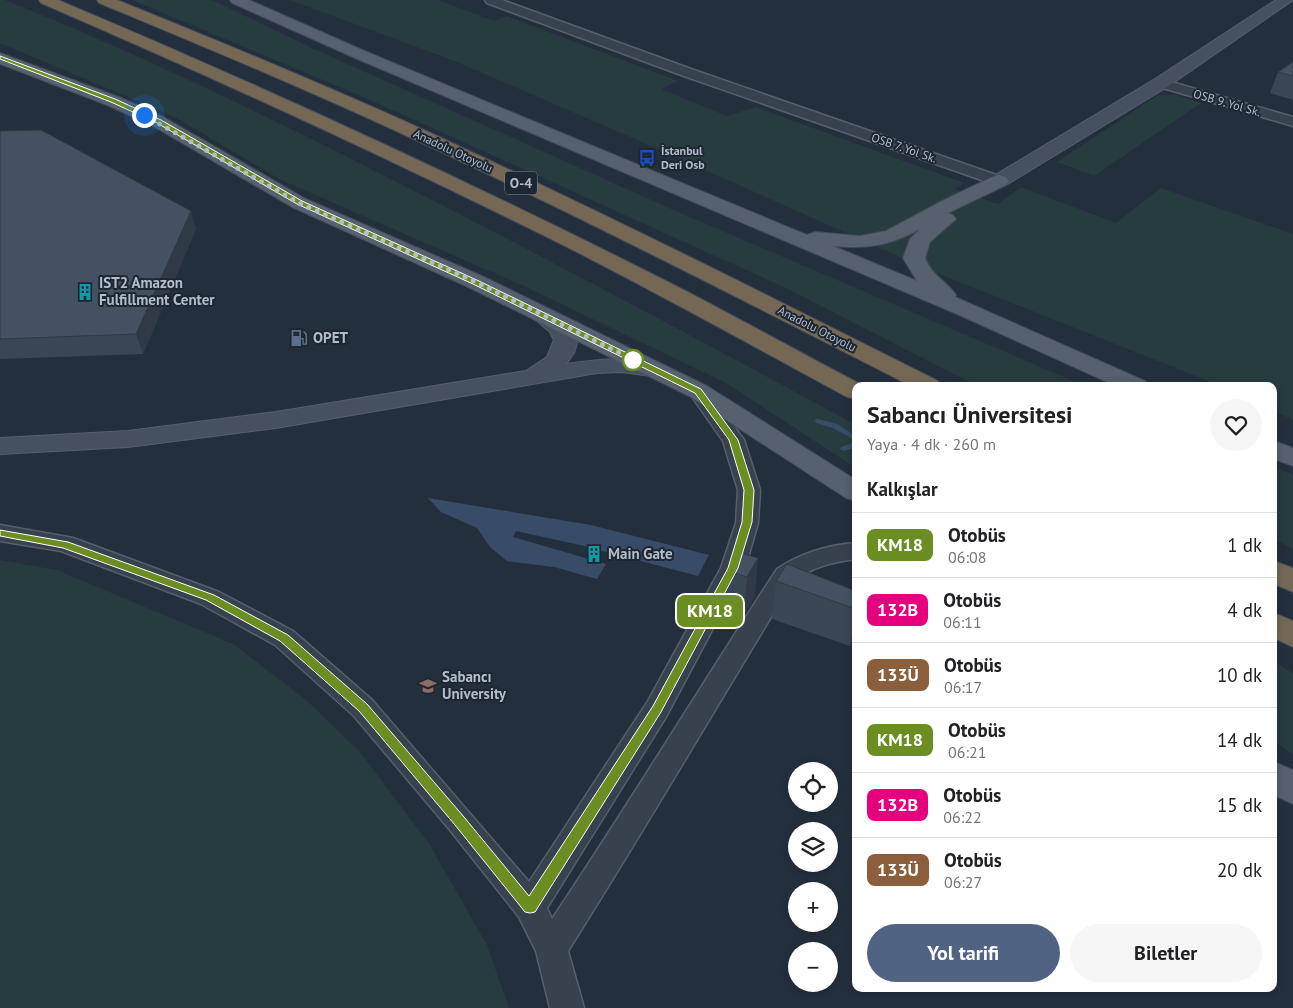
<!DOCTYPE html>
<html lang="tr">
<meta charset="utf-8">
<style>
:root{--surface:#fff;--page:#f6f6f6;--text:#202124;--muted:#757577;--line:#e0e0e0;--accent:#506383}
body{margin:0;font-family:"PT Sans",sans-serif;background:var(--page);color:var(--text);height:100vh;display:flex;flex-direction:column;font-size:19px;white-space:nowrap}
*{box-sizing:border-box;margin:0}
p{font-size:16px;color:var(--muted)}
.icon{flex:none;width:28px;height:28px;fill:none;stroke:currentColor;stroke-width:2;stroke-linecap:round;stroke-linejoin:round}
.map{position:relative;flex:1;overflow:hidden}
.side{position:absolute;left:852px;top:382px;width:425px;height:610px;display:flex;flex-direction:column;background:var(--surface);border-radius:10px;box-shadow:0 2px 8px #0003}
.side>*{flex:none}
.badge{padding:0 10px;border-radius:8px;font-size:18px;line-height:32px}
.fabs{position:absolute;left:788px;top:762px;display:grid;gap:10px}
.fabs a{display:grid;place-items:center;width:50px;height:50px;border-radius:50%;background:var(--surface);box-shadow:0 2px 8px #0003;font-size:25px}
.you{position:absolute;width:25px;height:25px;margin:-12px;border:4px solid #fff;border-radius:50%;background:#1a73e8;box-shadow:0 0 0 8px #1a73e833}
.map>.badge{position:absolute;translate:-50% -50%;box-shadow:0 0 0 2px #fff}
h2{padding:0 15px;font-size:19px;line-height:45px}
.round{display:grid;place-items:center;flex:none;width:52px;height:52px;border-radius:26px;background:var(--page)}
.headline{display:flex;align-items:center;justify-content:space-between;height:85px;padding:0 15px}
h1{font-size:24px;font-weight:600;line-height:38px}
.cta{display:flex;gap:10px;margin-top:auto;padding:10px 15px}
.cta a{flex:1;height:58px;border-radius:30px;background:var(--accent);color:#fff;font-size:20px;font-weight:600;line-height:58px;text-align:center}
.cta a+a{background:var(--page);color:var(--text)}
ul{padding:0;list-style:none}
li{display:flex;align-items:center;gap:15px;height:65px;padding:0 15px;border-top:1px solid var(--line)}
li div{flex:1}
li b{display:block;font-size:19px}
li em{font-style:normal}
li .badge{min-width:55px;font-weight:700;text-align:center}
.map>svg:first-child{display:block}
.green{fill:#263c3f}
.water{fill:#394c67}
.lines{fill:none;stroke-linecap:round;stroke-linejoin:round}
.stream{fill:#394c67;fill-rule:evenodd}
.street-casing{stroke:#565f6c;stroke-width:3}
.secondary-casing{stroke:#565f6c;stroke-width:2}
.primary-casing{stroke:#414a57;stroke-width:2}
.highway-casing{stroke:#434c59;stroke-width:2}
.street{fill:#38414e;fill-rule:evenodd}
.secondary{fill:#465061;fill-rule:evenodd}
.primary{fill:#56606e;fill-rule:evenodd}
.highway{fill:#746855;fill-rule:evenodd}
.wall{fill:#3b4654}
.shaded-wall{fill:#303945}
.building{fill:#455162;stroke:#303945}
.line{fill:#6b8e23;stroke:#fff}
.walk{stroke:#b4bcc9;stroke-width:5;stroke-dasharray:0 9}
.stop-dot{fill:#fff;stroke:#6b8e23;stroke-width:2.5}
.labels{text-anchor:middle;stroke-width:4;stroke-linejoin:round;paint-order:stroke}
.far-street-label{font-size:12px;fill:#b4bcc9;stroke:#1d2633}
.far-poi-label{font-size:12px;font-weight:bold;fill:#b4bcc9;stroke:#1d2633;text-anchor:start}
.shield{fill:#1d2633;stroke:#878f9c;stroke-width:1}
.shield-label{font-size:14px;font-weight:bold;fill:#b4bcc9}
.poi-label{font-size:15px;font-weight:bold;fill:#b4bcc9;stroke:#1d2633;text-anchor:start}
</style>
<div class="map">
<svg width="1293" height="1008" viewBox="0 0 1293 1008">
<rect width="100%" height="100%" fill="#242f3e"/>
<g class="green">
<path d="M0,0H5C155,60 299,132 442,205C581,277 719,350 856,425V468L726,383L526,287L281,180L175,117L0,43Z"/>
<polygon points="132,0 212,0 312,48 676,211 1085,386 977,386 786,288 368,99"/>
<polygon points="290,0 438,0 494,21 507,16 678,81 663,88 663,90 727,116 756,107 964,183 955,189 998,204 1021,187 1116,223 1161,188 1293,234 1293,420 1274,411 1274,386 1221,386 929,270 658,149 457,62"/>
<polygon points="1158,95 1175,95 1201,103 1094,176 1057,162"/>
<polygon points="1274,467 1293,475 1293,549 1274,539"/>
<polygon points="0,560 57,570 233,644 305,699 360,752 430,845 487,945 509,1008 0,1008"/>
<polygon points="1274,662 1293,673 1293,754 1274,741"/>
</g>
<polygon class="water" points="428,498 591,525 709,555 698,576 580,545 516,531 513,537 606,564 597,579 554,567 507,561 490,547 477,528 441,512"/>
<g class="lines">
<g class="stream">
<polygon points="816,419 818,419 837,424 856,436 856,441 833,428 816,423 815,421"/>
<polygon points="856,442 856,447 844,451 840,449 841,447"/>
</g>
<g class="street-casing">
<g id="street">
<polygon points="485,0 502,0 691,69 1005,178 1007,181 1005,184 993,184 681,75 487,3"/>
<polygon points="1161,79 1293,117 1293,126 1156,86 1154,83 1156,80"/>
<path d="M698,385L705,387L744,440L760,490L758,523L745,568L666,717L547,908L552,919C629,804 701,685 777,569C801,553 828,545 856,543V559C832,562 813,567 793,581C718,704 645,829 568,951L584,1008H550L536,951L519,917L450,830L354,716L275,645L201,604L61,551L0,541V525L73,538L219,592L293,631L372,700L529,882L648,701L721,568L736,523L738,490L723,441L688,391L691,387Z"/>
</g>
</g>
<g class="secondary-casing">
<g id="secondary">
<polygon points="1276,0 1293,0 1167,87 1006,185 999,187 992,185 989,181 992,177 1155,79"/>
<path d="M539,306C557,311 569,325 578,340L574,353L566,364C599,359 628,356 660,364L664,369L660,374L652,376L621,372L597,373L276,428L128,447L0,454V438L128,431L276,412L526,371L547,357L554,340L550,332L528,313L531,308Z"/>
</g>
</g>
<g class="primary-casing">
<g id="primary">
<path d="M230,0H249L367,52L807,235L815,232L860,236L886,231L940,202L992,177L999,175L1006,177L1009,181L1006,185L948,213L953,215L956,219L930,242L925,258C933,277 946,280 956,295L955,297L1145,381L1148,386H1116L957,314L355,58L232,3ZM920,229L910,239L903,258L917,281L833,246C868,249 889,246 920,229Z"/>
<polygon points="0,53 119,97 165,118 306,199 484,277 707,386 856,480 856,501 846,498 689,396 468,287 292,207 153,126 107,105 0,64"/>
<polygon points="1274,441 1293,448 1293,466 1274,459"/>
<polygon points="1274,762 1293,770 1293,804 1274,795"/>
</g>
</g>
<g class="highway-casing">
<g id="highway">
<path d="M39,0H58C265,87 469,181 670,283C735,316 799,352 864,386H856V399L847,397C755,347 663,296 569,248C395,161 219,80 41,3Z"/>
<path d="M97,0H117C224,43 330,87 435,135C604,213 771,297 938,381L941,386H911C749,303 587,220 422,143C316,93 207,48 99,3Z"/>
<polygon points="1274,561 1293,568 1293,592 1274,584"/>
<polygon points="1274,613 1293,621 1293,647 1274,638"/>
</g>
</g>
<use href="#street" class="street"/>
<use href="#secondary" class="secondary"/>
<use href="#primary" class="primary"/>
<use href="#highway" class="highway"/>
</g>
<g class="wall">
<polygon points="1293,62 1293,100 1270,93 1278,72"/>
<polygon points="0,131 196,229 143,354 0,359"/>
<polygon points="738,552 755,596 744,615 726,609 728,571"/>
<polygon points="776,581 856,591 856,629 850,646 772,619"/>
</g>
<g class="shaded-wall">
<polygon points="191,211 196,229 143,354 136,334"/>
<polygon points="758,558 755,596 744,615 747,577"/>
<polygon points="856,610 856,629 850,646"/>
</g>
<g class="building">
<polygon points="1293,62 1293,76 1278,72"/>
<polygon points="41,130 191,211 136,334 0,339 0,131"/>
<polygon points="738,552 758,558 747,577 728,571"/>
<polygon points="787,564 856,591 856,609 776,581"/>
</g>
<polygon class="line" points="0,56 115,99 161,120 302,201 479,281 701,389 738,440 754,490 752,522 738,568 661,712 535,912 530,913 525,912 455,825 359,711 280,641 206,600 63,548 0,536 0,530 68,542 214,595 288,635 367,704 464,817 529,896 653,706 728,568 742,522 744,490 729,440 695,393 473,284 297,204 157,123 111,102 0,59"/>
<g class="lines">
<polyline class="walk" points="144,115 299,203 476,282 636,361 633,360"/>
</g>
<defs>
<g id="bus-bare" transform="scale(1.35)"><path d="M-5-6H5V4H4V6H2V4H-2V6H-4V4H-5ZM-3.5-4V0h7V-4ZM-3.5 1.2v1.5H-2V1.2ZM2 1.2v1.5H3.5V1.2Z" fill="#1a4fb4" stroke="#1d2633" stroke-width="2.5" paint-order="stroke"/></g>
<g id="building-bare" transform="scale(1.35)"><path d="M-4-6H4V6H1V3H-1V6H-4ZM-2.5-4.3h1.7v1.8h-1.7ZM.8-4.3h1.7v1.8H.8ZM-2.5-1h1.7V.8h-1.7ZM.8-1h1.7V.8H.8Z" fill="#0f9aa8" stroke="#1d2633" stroke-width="2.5" paint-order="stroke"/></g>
<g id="fuel-bare" transform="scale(1.35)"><path d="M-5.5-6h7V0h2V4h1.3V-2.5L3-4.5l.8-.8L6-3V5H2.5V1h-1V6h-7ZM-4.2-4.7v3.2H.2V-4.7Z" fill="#5c6f8a" stroke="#1d2633" stroke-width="2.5" paint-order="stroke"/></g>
<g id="university-bare" transform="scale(1.35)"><path d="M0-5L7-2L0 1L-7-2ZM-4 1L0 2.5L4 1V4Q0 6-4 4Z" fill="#8d6e63" stroke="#1d2633" stroke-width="2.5" paint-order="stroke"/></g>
</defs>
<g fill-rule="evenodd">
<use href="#bus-bare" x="647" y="158"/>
<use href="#building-bare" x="85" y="292"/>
<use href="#fuel-bare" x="299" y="338"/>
<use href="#building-bare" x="594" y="554"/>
<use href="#university-bare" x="428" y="686"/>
</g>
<circle class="stop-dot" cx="633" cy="360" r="10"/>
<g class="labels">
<g class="far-street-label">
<text transform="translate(1227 103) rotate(16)" y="4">OSB 9. Yol Sk.</text>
<text transform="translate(904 148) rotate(19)" y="4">OSB 7. Yol Sk.</text>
<text transform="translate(453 151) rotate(25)" y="4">Anadolu Otoyolu</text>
<text transform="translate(817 329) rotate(27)" y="4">Anadolu Otoyolu</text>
</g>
<g class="far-poi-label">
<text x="661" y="155">İstanbul<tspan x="661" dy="14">Deri Osb</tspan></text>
</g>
<rect class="shield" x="505" y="171.5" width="32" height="23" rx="4"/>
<g class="shield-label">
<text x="521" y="188">O-4</text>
</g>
<g class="poi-label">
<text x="99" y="288">IST2 Amazon<tspan x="99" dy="17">Fulfillment Center</tspan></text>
<text x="313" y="343">OPET</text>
<text x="608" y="559">Main Gate</text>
<text x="442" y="682">Sabancı<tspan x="442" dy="17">University</tspan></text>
</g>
</g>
</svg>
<div class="fabs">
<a><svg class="icon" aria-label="locate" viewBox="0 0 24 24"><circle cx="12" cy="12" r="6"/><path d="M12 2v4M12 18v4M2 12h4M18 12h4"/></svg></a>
<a><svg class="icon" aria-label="layers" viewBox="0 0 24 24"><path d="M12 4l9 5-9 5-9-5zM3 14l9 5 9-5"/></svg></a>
<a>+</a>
<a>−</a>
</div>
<div class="you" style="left:144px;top:115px"></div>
<b class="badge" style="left:710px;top:611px;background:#6b8e23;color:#fff">KM18</b>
<section class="side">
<div class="headline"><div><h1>Sabancı Üniversitesi</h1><p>Yaya · 4 dk · 260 m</p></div><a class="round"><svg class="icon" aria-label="heart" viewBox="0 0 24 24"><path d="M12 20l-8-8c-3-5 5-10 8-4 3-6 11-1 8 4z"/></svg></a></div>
<h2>Kalkışlar</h2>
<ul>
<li><span class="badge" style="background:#6b8e23;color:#fff">KM18</span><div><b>Otobüs</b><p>06:08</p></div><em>1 dk</em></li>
<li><span class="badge" style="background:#e6007e;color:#fff">132B</span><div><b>Otobüs</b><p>06:11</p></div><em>4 dk</em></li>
<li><span class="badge" style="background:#8b5e3c;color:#fff">133Ü</span><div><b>Otobüs</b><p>06:17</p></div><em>10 dk</em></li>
<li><span class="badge" style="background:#6b8e23;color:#fff">KM18</span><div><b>Otobüs</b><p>06:21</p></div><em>14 dk</em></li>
<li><span class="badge" style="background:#e6007e;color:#fff">132B</span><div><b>Otobüs</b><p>06:22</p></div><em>15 dk</em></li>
<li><span class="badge" style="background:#8b5e3c;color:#fff">133Ü</span><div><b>Otobüs</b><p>06:27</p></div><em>20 dk</em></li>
</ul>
<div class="cta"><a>Yol tarifi</a><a>Biletler</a></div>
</section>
</div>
